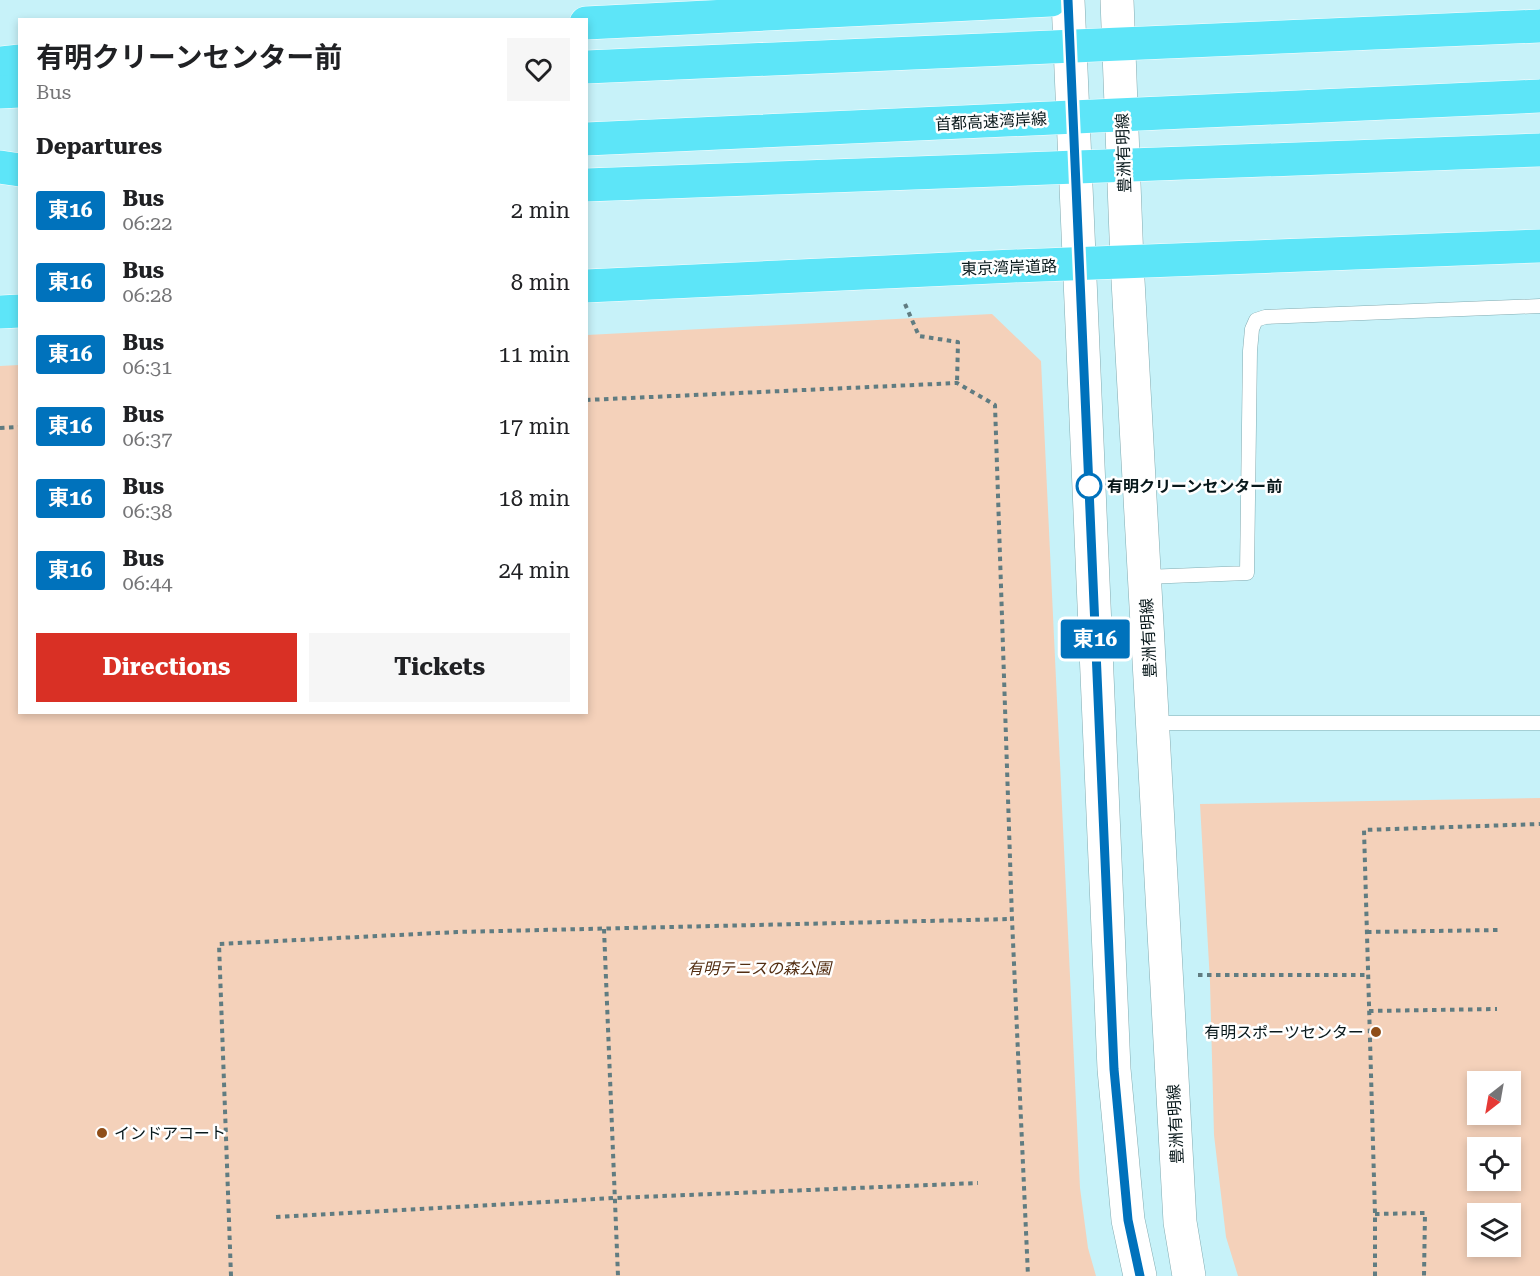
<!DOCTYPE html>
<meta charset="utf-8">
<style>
:root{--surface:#fff;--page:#f6f6f6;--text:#202124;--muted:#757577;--accent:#d93025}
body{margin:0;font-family:"Roboto Serif","Noto Sans JP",serif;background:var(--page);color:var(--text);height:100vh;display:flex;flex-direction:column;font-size:22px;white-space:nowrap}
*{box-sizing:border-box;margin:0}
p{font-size:20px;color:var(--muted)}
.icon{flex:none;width:33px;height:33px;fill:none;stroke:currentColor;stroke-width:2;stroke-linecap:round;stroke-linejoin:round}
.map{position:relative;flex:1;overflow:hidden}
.panel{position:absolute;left:18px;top:18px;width:570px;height:696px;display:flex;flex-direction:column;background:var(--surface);border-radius:0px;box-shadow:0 3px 9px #0003}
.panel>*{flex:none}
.badge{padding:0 12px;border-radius:4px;font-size:21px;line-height:39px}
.needle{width:39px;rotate:211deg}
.fabs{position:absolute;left:1467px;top:1071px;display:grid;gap:12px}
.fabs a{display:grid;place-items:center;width:54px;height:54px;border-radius:0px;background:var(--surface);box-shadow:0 3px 9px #0003;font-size:30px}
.map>.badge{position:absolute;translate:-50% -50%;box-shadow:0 0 0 3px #fff}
h2{padding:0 18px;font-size:22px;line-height:54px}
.round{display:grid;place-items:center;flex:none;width:63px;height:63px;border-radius:0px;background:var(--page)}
.head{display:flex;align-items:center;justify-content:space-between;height:102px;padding:0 18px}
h1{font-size:28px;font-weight:700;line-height:45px}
.primary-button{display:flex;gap:12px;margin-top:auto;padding:12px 18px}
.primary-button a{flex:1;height:69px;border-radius:0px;background:var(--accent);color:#fff;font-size:24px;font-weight:700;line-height:69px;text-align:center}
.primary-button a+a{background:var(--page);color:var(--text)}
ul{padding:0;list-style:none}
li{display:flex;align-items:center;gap:18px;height:72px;padding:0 18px}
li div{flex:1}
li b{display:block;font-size:22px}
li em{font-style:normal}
li .badge{min-width:66px;font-weight:700;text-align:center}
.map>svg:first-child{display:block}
.green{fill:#f4d1ba;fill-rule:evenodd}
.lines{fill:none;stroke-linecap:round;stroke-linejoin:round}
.lane-casing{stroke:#82abb1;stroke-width:15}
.secondary-casing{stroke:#82abb1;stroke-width:34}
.highway-casing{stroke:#fff;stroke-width:34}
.path{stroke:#607c81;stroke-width:4;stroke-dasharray:4.5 4.5;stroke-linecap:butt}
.lane{stroke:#fff;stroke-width:14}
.secondary{stroke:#fff;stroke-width:33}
.highway{stroke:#5de5f8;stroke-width:33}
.highway-bridge-casing{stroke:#fff;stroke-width:34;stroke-linecap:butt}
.highway-bridge{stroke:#5de5f8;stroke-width:33}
.line-casing{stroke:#fff;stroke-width:14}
.line{stroke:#0072bc;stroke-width:9}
.stop-dot{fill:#fff;stroke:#0072bc;stroke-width:3}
.poi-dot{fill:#8f4e19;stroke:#fff;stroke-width:2}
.labels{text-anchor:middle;stroke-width:5;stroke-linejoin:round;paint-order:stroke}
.street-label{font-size:16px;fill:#08181b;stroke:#fff}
.stop-label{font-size:16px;font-weight:bold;fill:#08181b;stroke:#fff;text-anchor:start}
.park-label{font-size:16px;font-style:italic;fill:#532e12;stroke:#fff}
.poi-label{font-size:16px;fill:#08181b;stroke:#fff;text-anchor:end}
</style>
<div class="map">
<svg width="1540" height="1276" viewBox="0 0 1540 1276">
<rect width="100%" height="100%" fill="#c7f2f9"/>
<g class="green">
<polygon points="992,314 1041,361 1080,1188 1088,1248 1096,1276 0,1276 0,366 19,365 20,712 586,712 587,335"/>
<path d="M1540,798V1276H1238L1226,1237L1214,1135L1210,982L1200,804ZM1478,1082H1510V1114H1478ZM1478,1148H1510V1180H1478ZM1478,1214H1510V1246H1478Z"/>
</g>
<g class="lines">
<g class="lane-casing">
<g id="lane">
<polyline points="1145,577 1247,573 1250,351 1252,329 1256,320 1265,317 1540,306"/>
<polyline points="1153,723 1540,723"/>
</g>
</g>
<g class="secondary-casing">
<g id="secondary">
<polyline points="1068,0 1114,1069 1128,1220 1140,1276"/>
<polyline points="1117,0 1127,262 1180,1222 1189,1276"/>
</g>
</g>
<g class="highway-casing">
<g id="highway">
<polyline points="586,23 1051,0"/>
<polyline points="0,63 20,61"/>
<polyline points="0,92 20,91"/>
<polyline points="0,167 20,170"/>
<polyline points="586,286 1014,266 1540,246"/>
<polyline points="0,312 20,311"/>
</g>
</g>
<g class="path">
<polyline points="905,304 919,336 958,342 957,383"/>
<polyline points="586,400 957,383 995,405 1012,919 1028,1276"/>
<polyline points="0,428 20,427"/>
<polyline points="604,929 618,1276"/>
<polyline points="1367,932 1499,930"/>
<polyline points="1198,975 1368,975"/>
<polyline points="1369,1011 1497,1009"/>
<polyline points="1375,1214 1425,1213 1424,1276"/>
<polyline points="276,1217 615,1198 978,1183"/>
<polyline points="231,1276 219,944 457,932 1012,919"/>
<polyline points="1375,1276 1375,1214 1364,830 1540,824"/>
</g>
<use href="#lane" class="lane"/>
<use href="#secondary" class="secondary"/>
<use href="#highway" class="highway"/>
<g class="highway-bridge-casing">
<g id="highway-bridge">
<polyline points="586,67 1540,26"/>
<polyline points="586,139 1540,96"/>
<polyline points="586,185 1540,150"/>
</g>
</g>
<use href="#highway-bridge" class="highway-bridge"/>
</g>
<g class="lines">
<g class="line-casing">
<polyline id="line" points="1068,0 1114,1069 1128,1220 1140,1276"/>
</g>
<use href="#line" class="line"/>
</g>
<circle class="stop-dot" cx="1089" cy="486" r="12"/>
<g class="poi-dot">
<circle cx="1376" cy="1032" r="6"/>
<circle cx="102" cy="1133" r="6"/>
</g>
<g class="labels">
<g class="street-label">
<text transform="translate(991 121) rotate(-3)" y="6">首都高速湾岸線</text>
<text transform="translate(1123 153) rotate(-92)" y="6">豊洲有明線</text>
<text transform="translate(1009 267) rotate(-2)" y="6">東京湾岸道路</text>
<text transform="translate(1148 638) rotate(-93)" y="6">豊洲有明線</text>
<text transform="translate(1175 1124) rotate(-93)" y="6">豊洲有明線</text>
</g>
<g class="stop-label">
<text x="1107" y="492">有明クリーンセンター前</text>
</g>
<g class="park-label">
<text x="759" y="974">有明テニスの森公園</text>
</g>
<g class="poi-label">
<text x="1364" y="1038">有明スポーツセンター</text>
<text x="114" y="1139" text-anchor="start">インドアコート</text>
</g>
</g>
</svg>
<div class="fabs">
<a><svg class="needle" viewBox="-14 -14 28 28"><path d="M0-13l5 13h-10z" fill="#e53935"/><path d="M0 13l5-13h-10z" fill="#757577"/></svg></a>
<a><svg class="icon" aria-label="locate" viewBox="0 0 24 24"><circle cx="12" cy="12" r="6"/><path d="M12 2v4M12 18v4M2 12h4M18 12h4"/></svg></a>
<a><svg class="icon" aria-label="layers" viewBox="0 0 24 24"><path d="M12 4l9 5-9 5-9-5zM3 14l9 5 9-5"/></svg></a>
</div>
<b class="badge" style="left:1095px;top:639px;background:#0072bc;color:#fff">東16</b>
<section class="panel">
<div class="head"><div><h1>有明クリーンセンター前</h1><p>Bus</p></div><a class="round"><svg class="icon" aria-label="heart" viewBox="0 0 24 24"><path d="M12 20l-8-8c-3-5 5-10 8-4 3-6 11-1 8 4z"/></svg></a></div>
<h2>Departures</h2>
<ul>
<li><span class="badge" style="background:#0072bc;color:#fff">東16</span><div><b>Bus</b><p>06:22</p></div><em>2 min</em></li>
<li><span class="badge" style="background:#0072bc;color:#fff">東16</span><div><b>Bus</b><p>06:28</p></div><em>8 min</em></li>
<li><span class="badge" style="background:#0072bc;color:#fff">東16</span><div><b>Bus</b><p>06:31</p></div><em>11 min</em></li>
<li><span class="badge" style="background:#0072bc;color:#fff">東16</span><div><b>Bus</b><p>06:37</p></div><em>17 min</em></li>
<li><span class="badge" style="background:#0072bc;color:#fff">東16</span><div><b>Bus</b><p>06:38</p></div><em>18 min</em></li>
<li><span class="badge" style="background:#0072bc;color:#fff">東16</span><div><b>Bus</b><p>06:44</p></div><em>24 min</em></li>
</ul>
<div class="primary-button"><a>Directions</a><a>Tickets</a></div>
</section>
</div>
